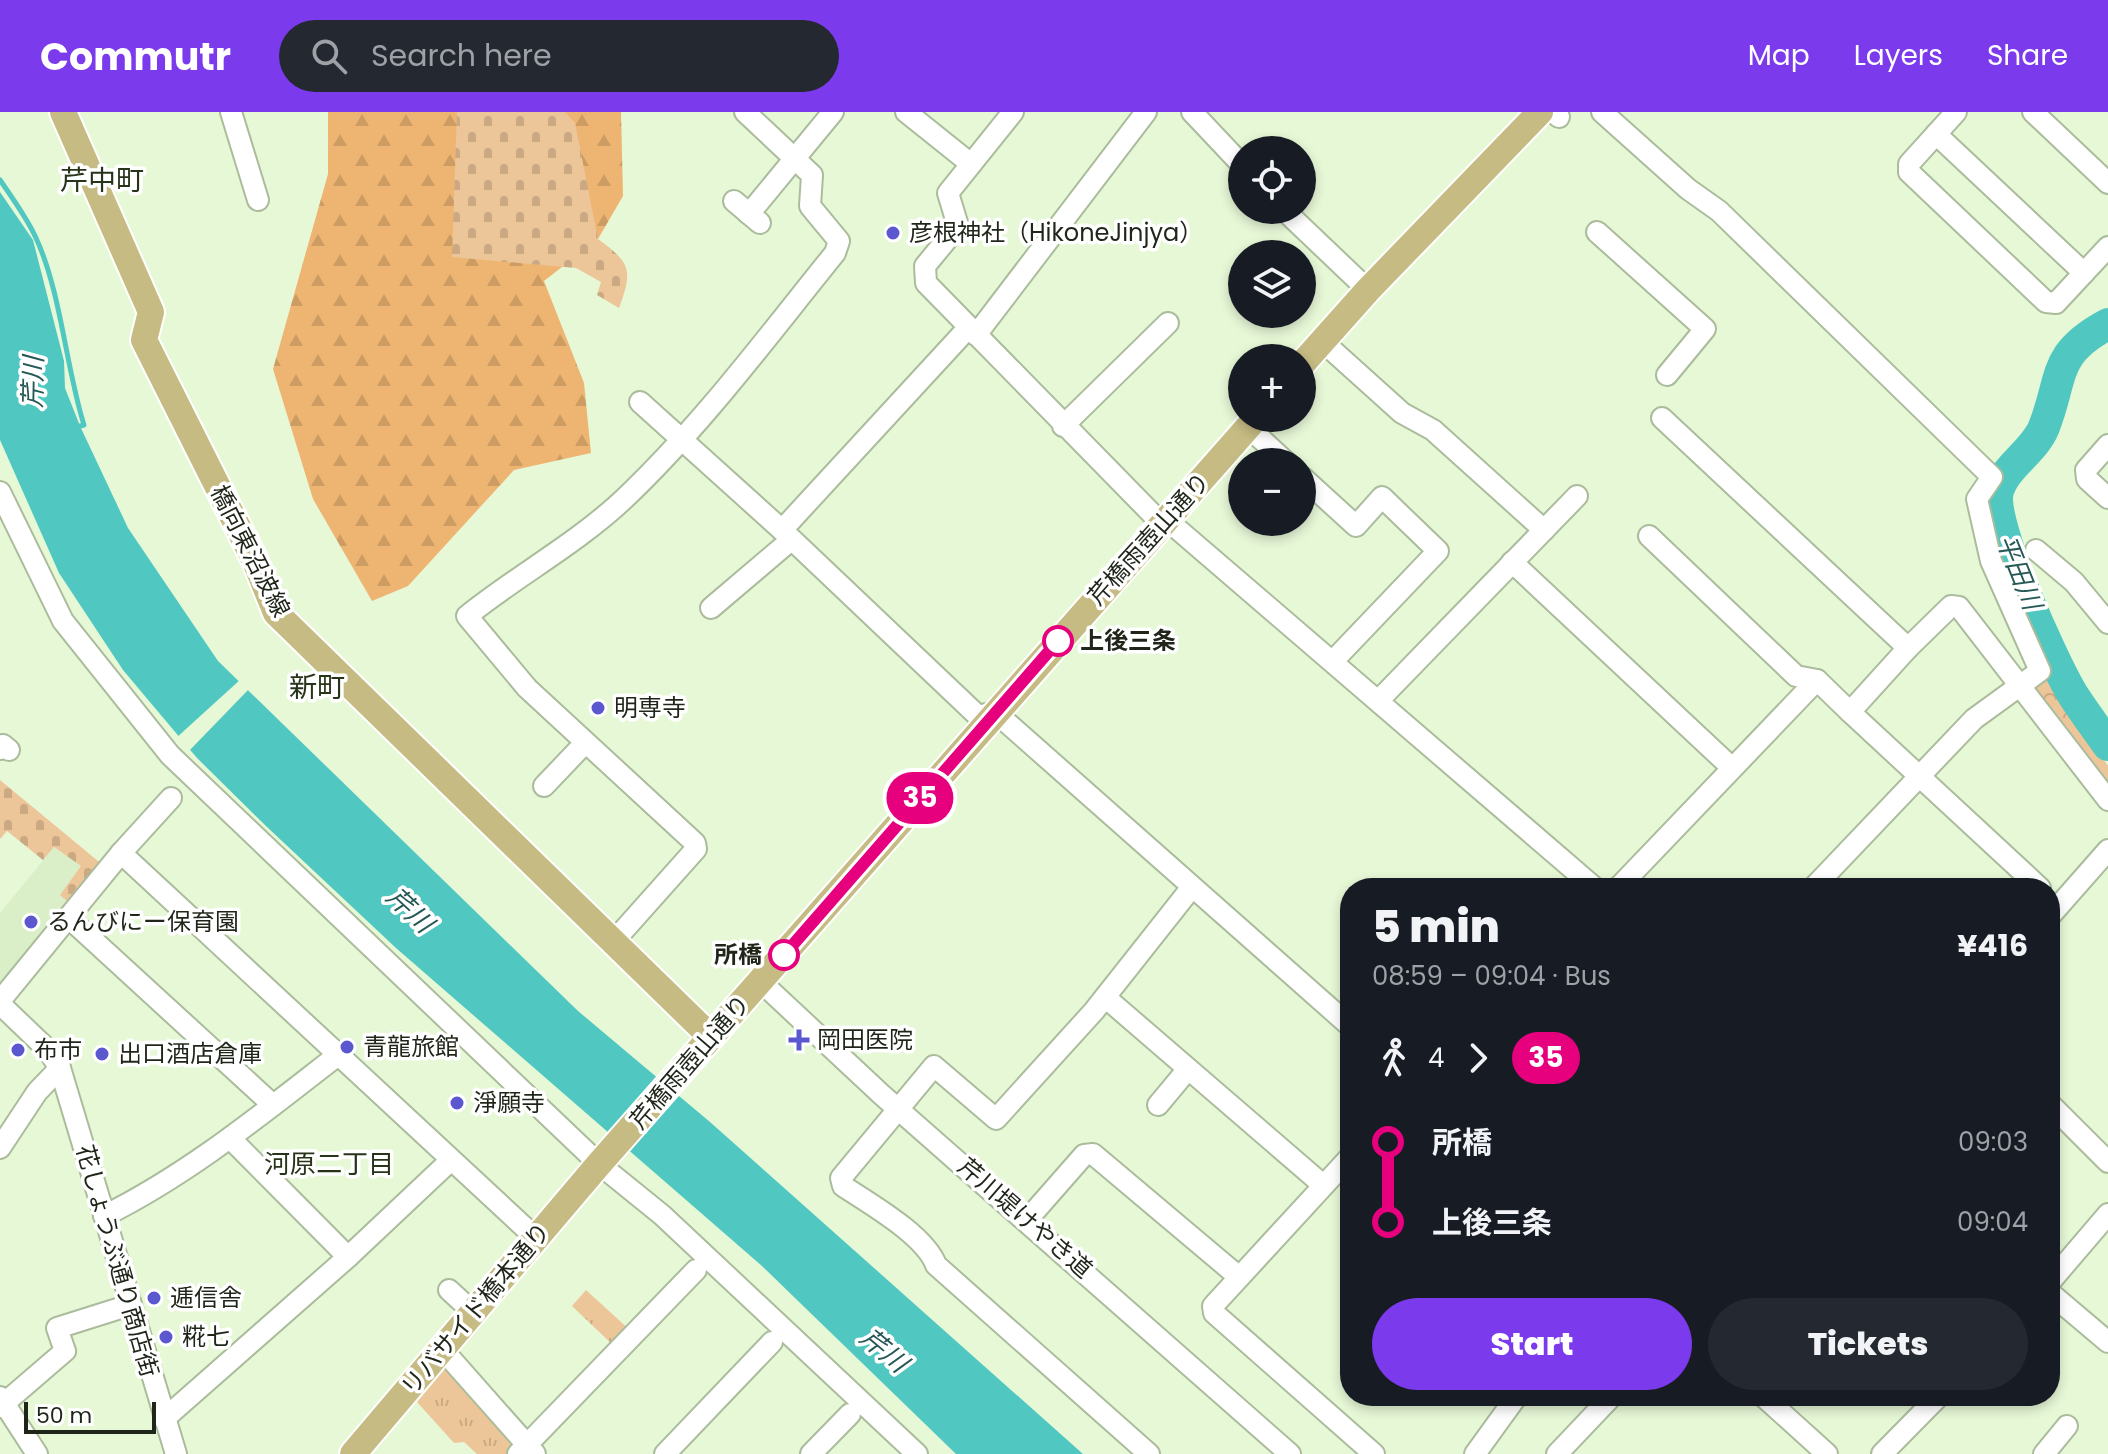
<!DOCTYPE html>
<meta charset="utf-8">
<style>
:root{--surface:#171b24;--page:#242831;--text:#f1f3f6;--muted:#9ea1a6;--accent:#7c3aed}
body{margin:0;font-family:Poppins,"Noto Sans JP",sans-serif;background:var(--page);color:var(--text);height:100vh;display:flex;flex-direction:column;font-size:30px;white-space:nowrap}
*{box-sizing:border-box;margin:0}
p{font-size:26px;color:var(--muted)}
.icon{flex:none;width:44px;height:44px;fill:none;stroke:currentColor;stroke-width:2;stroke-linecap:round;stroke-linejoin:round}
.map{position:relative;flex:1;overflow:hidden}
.drawer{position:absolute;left:1340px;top:766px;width:720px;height:528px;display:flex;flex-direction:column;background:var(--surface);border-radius:32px;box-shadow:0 4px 12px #0003}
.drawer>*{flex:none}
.badge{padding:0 16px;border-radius:26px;font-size:28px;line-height:52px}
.fabs{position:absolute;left:1228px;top:24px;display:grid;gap:16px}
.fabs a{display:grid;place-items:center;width:88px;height:88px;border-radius:50%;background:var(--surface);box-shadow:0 4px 12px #0003;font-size:40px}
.scale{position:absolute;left:24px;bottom:20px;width:132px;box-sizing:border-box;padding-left:8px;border:4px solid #1f2519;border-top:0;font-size:22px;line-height:28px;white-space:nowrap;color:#1f2519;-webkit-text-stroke:6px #fff;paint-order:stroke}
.map>.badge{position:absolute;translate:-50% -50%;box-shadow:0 0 0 4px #fff}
.legs{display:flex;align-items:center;gap:12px;height:88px;padding:0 32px;font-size:26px}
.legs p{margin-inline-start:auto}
.overview{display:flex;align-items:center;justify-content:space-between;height:136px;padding:0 32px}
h1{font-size:44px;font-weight:800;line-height:60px}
.cta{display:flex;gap:16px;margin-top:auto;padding:16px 32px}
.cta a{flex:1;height:92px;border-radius:48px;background:var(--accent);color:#fff;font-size:32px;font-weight:800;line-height:92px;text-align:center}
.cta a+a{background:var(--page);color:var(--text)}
ul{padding:0 32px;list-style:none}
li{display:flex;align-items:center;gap:28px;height:80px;font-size:30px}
li i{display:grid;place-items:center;width:12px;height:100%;margin:0 10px;background:currentColor}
li i::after{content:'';width:20px;height:20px;margin:-10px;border:6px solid;border-radius:50%;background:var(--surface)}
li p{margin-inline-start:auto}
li:first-child i{background:linear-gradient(#0000 50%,currentColor 0)}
li:last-child i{background:linear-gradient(currentColor 50%,#0000 0)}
header{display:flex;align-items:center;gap:48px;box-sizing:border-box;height:112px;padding:0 40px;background:var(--accent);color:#fff}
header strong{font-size:38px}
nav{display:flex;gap:44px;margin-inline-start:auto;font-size:28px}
.search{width:560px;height:72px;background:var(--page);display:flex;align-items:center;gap:20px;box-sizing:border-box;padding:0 28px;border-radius:44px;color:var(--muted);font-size:30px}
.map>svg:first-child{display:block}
.built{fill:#daefc7}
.grass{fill:url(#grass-tufts)}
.forest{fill:url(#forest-firs)}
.cemetery{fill:url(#cemetery-stones)}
.park{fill:url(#park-crowns)}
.water{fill:#50c8c1}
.pier{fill:#e7f8d7}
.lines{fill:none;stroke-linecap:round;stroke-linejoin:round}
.stream{stroke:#50c8c1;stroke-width:5}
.river{stroke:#50c8c1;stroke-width:32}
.minor-casing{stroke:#abbc9c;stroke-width:24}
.major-casing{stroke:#fff;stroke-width:30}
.minor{stroke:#fff;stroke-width:20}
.major{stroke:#c5bb83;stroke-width:26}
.line-1-casing{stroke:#fff;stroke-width:18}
.line-1{stroke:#e6007e;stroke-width:12}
.poi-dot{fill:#5b57cf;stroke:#fff;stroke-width:3}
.stop-1-dot{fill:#fff;stroke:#e6007e;stroke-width:4}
.labels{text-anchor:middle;stroke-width:7;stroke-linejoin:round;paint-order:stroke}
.poi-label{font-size:24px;fill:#1f2519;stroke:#fff;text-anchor:start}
.street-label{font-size:24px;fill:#1f2519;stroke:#fff}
.stop-label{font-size:24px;font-weight:bold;fill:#1f2519;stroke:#fff;text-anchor:start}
.water-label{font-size:26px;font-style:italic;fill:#265956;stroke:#fff}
.neighbourhood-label{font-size:26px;fill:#28341a;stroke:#fff}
.quarter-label{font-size:28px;fill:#28341a;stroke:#fff}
</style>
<header>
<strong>Commutr</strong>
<div class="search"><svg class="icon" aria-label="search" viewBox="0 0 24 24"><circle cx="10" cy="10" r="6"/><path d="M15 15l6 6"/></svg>Search here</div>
<nav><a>Map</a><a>Layers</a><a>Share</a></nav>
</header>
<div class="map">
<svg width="2108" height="1342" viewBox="0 0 2108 1342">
<defs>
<pattern id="grass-tufts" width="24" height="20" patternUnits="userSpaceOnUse" patternTransform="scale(2)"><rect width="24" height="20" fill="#ecc599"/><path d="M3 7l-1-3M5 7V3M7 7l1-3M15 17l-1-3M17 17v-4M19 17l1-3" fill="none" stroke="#caa983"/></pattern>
<pattern id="forest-firs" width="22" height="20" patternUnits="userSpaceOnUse" patternTransform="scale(2)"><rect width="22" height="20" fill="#eeb572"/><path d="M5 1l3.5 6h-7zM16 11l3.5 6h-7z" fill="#cc9c62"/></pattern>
<pattern id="cemetery-stones" width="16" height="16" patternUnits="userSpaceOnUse" patternTransform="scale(2)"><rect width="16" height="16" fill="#ecc599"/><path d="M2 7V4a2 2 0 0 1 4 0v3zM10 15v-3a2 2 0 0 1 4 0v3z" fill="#caa983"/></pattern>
<pattern id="park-crowns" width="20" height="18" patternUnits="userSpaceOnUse" patternTransform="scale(2)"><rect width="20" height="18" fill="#ecc599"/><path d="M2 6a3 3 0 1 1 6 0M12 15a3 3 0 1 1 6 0" fill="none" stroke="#caa983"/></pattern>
</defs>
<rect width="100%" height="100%" fill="#e7f8d7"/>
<polygon class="built" points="54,735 81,754 74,795 0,884 0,801"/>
<g class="grass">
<polygon points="586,1178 632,1220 616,1236 572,1194"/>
<polygon points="449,1252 514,1333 507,1342 477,1342 464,1330 454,1331 417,1290"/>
</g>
<polygon class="forest" points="328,0 621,0 623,84 598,127 544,169 584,271 591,341 514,358 408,474 372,489 313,387 273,257 328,62"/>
<g class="cemetery">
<path d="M457,0H565L575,11L598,127C631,151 633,158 619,196L597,183L601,170L576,156L452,145Z"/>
<polygon points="0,668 104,754 74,795 60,783 81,754 54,735 43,748 7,719 0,727"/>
</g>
<polygon class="park" points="2046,561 2108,654 2108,677 2027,575"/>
<polygon class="water" points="0,80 33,128 64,249 65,276 80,314 128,416 218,549 578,899 710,1010 1083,1342 956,1342 762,1154 396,836 267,715 197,646 123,558 59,461 0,328"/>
<polygon class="pier" points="241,567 250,576 187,641 175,627"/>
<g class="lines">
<path class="stream" d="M0,68C13,87 27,106 36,126C61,180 66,256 84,313L80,314"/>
<path class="river" d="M2108,212C2052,242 2064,263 2044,315C2034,340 2005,354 1998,379C1989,410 2054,552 2073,583C2084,600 2096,616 2108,633"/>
<g class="minor-casing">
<g id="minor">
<polyline points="231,0 258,88"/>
<polyline points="906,0 971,52"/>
<polyline points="1013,0 948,81 958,114 925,154 926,171 1162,412 1174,414 1595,776"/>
<polyline points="1192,0 1242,53"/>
<polyline points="1553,0 1559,5"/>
<polyline points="1602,0 1688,77 1719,99 1992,365 1977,387 1991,449 2040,559 1974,607 1813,776"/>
<polyline points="1956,0 1909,52 1909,60 2046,190 2056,191 2108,135"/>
<polyline points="2033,0 2108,71"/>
<polyline points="1936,22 2084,161"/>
<polyline points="734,89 760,111"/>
<polyline points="1284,98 1368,178"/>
<polyline points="749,102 833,0"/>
<polyline points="1597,120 1705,217 1667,263"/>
<polyline points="976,223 1146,0"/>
<polyline points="1322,229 1402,301 1433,318 1544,418"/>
<polyline points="640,290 782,418 978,604 995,600 1350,914"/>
<polyline points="1662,306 1908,536 1951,494 1959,495 2108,688"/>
<polyline points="1063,314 1168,211"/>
<polyline points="1248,315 1286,350"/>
<polyline points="2108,333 2086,358 2087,367 2108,386"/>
<polyline points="1302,365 1356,414 1382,385 1438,439 1333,549"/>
<polyline points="0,380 63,509 170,643 599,1052 662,1103 917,1342"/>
<polyline points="782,418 969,215"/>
<polyline points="2036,438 2074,470 2108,511"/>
<polyline points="1512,450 1731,655"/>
<polyline points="711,496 791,428"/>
<polyline points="1908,536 1850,600 2040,776"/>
<polyline points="1817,568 1850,600"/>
<polyline points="1378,589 1577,384"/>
<polyline points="0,637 3,633 9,638"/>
<polyline points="544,674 585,631"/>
<polyline points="121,741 536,1126"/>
<polyline points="1618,776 1817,568 1796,564 1649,424"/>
<polyline points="2050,804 2108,738"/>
<polyline points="70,807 273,993"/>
<path d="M614,829L696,737L695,731L527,576L467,504C518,463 576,432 624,387C702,313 767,225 835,141L839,129L810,94L812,63L745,0"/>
<polyline points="761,870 882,983 1290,1342"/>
<polyline points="1105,885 1323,1073"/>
<polyline points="0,889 121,741 171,686"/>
<polyline points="0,892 47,937 60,956 176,1342"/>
<polyline points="2050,992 2108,1050"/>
<polyline points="1158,993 1188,957"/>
<polyline points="230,1026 348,1145"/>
<polyline points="0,1036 37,980 60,956"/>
<polyline points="1350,1045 1213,1194 1214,1201 1374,1342"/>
<path d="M104,1104C189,1062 263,1001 338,943"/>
<polyline points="1027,1108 1084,1043 1093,1042 1239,1165"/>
<polyline points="2050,1170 2108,1102"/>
<polyline points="449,1178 474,1201"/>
<polyline points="2050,1181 2108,1230"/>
<polyline points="443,1238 535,1342"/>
<polyline points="1763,1284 1827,1342"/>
<polyline points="0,1285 37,1342"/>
<polyline points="0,1295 65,1239 57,1216 130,1193"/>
<polyline points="164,1307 348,1145 450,1049"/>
<polyline points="518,1342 696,1158"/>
<polyline points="665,1342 772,1230"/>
<polyline points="811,1342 850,1302"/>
<path d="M1149,1342L936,1153C925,1123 870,1092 843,1074L841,1066L934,954L996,1007L1094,899L1192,775"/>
<polyline points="1475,1342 1517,1284"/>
<polyline points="1557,1342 1612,1284"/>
<polyline points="1882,1342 1939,1284"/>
<polyline points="2044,1342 2067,1314"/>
</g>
</g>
<g class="major-casing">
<g id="major">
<polyline points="63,0 151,200 144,228 255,449 276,501 711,925"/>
<polyline points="1302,252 1368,178 1540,0"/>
<polyline points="353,1342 599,1052 1256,306"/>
</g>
</g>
<use href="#minor" class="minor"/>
<use href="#major" class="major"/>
</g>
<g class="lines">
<g class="line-1-casing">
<polyline id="line-1" points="784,843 1058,529"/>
</g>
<use href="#line-1" class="line-1"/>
</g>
<g class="poi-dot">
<circle cx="893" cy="121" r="8"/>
<circle cx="598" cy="596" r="8"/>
<circle cx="31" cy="810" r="8"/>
<path d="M795 916h8v8h8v8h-8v8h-8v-8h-8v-8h8z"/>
<circle cx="347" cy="935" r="8"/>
<circle cx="18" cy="938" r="8"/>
<circle cx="102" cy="942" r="8"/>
<circle cx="457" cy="991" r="8"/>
<circle cx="154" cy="1186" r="8"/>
<circle cx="166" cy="1225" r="8"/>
</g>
<g class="stop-1-dot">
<circle cx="1058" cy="529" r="14"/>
<circle cx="784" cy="843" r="14"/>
</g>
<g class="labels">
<g class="poi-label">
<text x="909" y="129">彦根神社（HikoneJinjya）</text>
<text x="614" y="604">明専寺</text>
<text x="47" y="818">るんびにー保育園</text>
<text x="817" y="936">岡田医院</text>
<text x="363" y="943">青龍旅館</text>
<text x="34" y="946">布市</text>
<text x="118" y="950">出口酒店倉庫</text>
<text x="473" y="999">淨願寺</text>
<text x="170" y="1194">逓信舎</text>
<text x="182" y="1233">糀七</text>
</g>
<g class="street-label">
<text transform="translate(1149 427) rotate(-48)" y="8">芹橋雨壺山通り</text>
<text transform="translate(250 439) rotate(63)" y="8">橋向東沼波線</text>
<text transform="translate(690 950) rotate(-49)" y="8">芹橋雨壺山通り</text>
<text transform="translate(1025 1106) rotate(41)" y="8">芹川堤けやき道</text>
<text transform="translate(117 1149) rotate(74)" y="8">花しょうぶ通り商店街</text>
<text transform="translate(476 1197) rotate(-50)" y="8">リバサイド橋本通り</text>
</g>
<g class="stop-label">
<text x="1080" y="537">上後三条</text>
<text x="762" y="851" text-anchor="end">所橋</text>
</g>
<g class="water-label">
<text transform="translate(33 270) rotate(-89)" y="9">芹川</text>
<text transform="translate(2019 460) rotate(68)" y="9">平田川</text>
<text transform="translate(410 798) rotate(43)" y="9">芹川</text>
<text transform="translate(884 1238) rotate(40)" y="9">芹川</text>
</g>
<g class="neighbourhood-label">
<text x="329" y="1061">河原二丁目</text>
</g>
<g class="quarter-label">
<text x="102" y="78">芹中町</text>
<text x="317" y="585">新町</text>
</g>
</g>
</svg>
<div class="fabs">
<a><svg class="icon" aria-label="locate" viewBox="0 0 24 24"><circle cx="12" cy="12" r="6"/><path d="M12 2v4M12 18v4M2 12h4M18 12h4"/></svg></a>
<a><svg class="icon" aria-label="layers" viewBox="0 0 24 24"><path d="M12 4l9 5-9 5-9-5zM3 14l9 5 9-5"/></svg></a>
<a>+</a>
<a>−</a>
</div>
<div class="scale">50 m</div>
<b class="badge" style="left:920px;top:686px;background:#e6007e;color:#fff">35</b>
<section class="drawer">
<div class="overview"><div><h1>5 min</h1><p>08:59 – 09:04 · Bus</p></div><b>¥416</b></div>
<div class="legs"><svg class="icon" aria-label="walk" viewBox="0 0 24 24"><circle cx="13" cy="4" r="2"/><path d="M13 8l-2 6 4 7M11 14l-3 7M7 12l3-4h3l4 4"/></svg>4<svg class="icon" aria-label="forward" viewBox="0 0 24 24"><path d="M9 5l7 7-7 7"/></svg><b class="badge" style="background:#e6007e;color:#fff">35</b></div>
<ul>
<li><i style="color:#e6007e"></i><b>所橋</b><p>09:03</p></li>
<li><i style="color:#e6007e"></i><b>上後三条</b><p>09:04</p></li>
</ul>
<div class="cta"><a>Start</a><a>Tickets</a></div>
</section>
</div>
